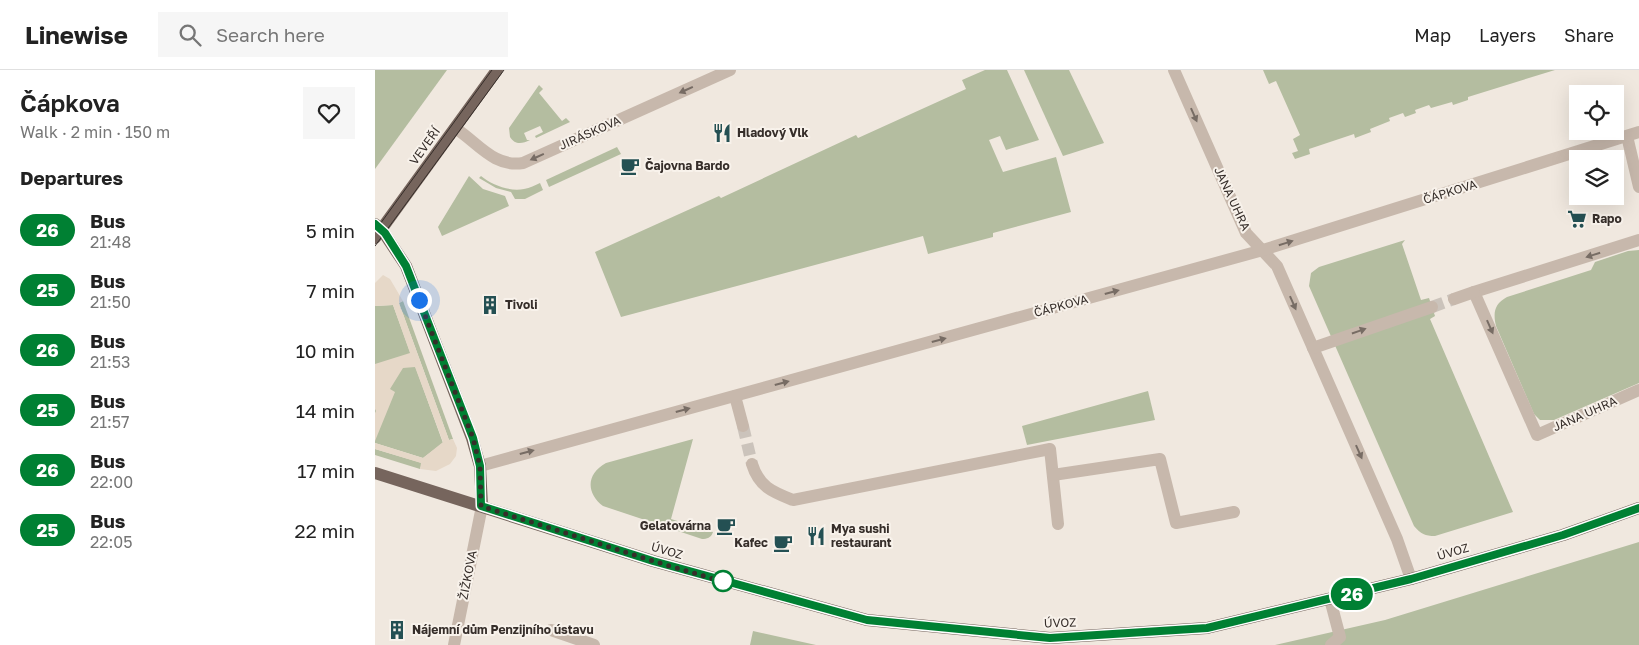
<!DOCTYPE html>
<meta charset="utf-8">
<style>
:root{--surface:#fff;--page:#f6f6f6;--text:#222;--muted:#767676;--line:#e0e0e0}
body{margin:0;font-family:"Golos Text",sans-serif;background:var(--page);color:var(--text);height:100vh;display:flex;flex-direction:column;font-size:19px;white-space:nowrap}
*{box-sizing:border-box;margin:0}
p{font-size:16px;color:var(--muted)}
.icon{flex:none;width:28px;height:28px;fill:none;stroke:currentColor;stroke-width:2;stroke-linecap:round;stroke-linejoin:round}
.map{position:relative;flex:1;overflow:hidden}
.sheet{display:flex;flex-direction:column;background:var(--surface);width:375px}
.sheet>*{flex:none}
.badge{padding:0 10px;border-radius:16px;font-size:18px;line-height:32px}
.controls{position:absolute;left:1194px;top:15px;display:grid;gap:10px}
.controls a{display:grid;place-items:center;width:55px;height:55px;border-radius:0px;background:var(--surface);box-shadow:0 5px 20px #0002;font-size:25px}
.you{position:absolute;width:25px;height:25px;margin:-12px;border:4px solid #fff;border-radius:50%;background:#1a73e8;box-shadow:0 0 0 8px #1a73e833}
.map>.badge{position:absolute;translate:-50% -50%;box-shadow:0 0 0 2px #fff}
h2{padding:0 20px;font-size:19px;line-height:45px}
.round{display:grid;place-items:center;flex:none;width:52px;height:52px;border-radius:0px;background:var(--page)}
.overview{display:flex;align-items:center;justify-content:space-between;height:85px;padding:0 20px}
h1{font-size:24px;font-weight:600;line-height:38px}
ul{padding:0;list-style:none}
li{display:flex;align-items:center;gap:15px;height:60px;padding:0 20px}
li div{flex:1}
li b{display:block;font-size:19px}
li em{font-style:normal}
li .badge{min-width:55px;font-weight:700;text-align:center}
header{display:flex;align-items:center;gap:30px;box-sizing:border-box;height:70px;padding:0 25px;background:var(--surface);border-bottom:1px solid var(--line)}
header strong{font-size:24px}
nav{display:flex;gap:28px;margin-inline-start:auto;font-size:18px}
.search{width:350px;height:45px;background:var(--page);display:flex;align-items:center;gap:12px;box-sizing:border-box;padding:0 18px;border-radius:0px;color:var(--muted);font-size:19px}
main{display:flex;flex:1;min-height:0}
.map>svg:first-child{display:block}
.green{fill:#b4bda0}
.plaza{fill:#e6d8c8}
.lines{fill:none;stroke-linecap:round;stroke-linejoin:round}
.minor-tunnel{stroke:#cbc3bb;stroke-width:12;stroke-dasharray:12 6;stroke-linecap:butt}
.minor{stroke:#c7b8ac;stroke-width:12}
.major{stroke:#76655d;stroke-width:12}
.tram{stroke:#362e2a;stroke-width:1}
.oneway{fill:#776c64}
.line-casing{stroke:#fff;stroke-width:11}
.line{stroke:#008033;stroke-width:8}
.walk{stroke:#362e2a;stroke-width:5;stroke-dasharray:0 9}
.stop-dot{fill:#fff;stroke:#008033;stroke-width:2.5}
.labels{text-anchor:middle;stroke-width:4;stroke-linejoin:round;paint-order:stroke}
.street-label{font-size:12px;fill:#362e2a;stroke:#f8f2eb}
.poi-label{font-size:12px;font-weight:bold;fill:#362e2a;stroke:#f8f2eb;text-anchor:start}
</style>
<header>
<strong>Linewise</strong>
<div class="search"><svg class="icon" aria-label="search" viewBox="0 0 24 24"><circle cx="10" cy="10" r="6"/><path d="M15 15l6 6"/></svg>Search here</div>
<nav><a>Map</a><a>Layers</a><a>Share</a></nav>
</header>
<main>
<section class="sheet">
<div class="overview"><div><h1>Čápkova</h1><p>Walk · 2 min · 150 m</p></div><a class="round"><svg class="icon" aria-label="heart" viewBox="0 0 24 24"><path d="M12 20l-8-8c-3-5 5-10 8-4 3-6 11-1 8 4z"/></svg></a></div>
<h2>Departures</h2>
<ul>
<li><span class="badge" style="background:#008033;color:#fff">26</span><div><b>Bus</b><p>21:48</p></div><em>5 min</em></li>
<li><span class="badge" style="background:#008033;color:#fff">25</span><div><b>Bus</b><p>21:50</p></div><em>7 min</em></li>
<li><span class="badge" style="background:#008033;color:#fff">26</span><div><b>Bus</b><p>21:53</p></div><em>10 min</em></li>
<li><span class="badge" style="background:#008033;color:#fff">25</span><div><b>Bus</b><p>21:57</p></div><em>14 min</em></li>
<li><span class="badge" style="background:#008033;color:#fff">26</span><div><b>Bus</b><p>22:00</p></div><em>17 min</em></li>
<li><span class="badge" style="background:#008033;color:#fff">25</span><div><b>Bus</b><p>22:05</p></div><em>22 min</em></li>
</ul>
</section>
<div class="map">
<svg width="1264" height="575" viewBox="0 0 1264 575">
<rect width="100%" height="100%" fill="#f0e8df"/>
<g class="green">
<polygon points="0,0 72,0 0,99"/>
<polygon points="610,0 632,0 664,70 631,80 625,66 614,70 628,102 681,87 696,142 618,163 618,167 553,184 548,166 246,247 220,182 344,126 346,128 481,65 483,68 591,19 587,10"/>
<polygon points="649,0 694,0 729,73 688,86"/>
<polygon points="888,0 1180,0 1093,27 1093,30 1078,35 1077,32 1056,38 1054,35 1040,40 1041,43 1030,47 1028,43 1014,48 1015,51 995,59 996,62 980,68 979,64 934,79 935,84 920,89 917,83 923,81 918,69 925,65 901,11 894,14"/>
<path d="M164,15L168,19L164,23L187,51L191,48L195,52L161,68L160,66L168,62L165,56L149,63L152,70H155C147,74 140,75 135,67L134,58Z"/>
<polygon points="242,77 246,84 174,117 171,110"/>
<polygon points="94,106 108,119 130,126 134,136 67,166 63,157"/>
<path d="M106,106C117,115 135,122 149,119C155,118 160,115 165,113L168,120L150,129H140L136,122L121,118L104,108Z"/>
<path d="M1030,170L1027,174L1046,230L1054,228L1060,246L1055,249L1138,442L1060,466C1050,466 1046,464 1039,456L934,216L936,203L944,197Z"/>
<path d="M1264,180V313L1179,350H1165L1159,344L1121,256C1118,243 1119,234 1132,227L1216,200L1220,192L1253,181Z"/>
<polygon points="28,231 78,369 74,370 24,233"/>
<polygon points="18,235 68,373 48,388 0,373 0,236"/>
<polygon points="773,321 780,350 652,375 647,356"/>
<path d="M318,369L296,449L338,462C336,468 332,469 327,469L228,436C211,423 211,404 231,393Z"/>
<polygon points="0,379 47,393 45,399 0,385"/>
<polygon points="1264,472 1264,575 900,575 1010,550"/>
<polygon points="378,561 441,575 375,575"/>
</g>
<polygon class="plaza" points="8,205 15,209 28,231 24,233 74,370 78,369 82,378 81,386 75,394 61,401 45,399 46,393 0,379 0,373 48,388 68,372 40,297 28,298 15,319 20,322 0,371 0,343 1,341 0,339 0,294 35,283 18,235 0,236 0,213"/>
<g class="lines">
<g class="minor-tunnel">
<polyline points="1057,237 1079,229"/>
<polyline points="368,356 377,394"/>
</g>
<g class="minor">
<polyline points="799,0 871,163 902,196 1022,469 1036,509"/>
<path d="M80,58C102,72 119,98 148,93L355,0"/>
<polyline points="1252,66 1264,117"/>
<polyline points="1264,170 1099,222 1162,365 1264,320"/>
<polyline points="1079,229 1099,222"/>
<polyline points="938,278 1057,237"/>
<polyline points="360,326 368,356"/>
<path d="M377,394C384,417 398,422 418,430L675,379L683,454"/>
<polyline points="105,396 888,180 1264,62"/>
<polyline points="678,405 785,389 801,453 859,442"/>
<polyline points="955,529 965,567 956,575"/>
<polyline points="176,560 219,575"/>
<polyline points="79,575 107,436"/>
</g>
<g class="major">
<polyline points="0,154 9,163 31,196 97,368 105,396 107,436"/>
<polyline points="0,168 122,0"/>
<polyline points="0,403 278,491 492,550 675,568 832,558 1036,509 1188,465 1264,438"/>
</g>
<g class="tram">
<polyline points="0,161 117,0"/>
<polyline points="0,176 129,0"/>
</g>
</g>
<defs><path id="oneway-solid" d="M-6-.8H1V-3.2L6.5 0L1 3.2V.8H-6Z" transform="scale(1.25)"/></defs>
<g class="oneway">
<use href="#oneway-solid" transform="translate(311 20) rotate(156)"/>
<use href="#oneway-solid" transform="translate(819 45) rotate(66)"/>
<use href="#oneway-solid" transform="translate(162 87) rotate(156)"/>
<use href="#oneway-solid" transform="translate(911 173) rotate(-17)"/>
<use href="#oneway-solid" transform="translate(1218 185) rotate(163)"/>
<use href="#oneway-solid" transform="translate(737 222) rotate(-15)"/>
<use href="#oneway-solid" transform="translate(918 233) rotate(66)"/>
<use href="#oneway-solid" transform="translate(1115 257) rotate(66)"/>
<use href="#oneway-solid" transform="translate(984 261) rotate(-19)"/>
<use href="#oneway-solid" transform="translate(564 270) rotate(-15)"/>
<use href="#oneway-solid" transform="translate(407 313) rotate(-15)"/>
<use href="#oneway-solid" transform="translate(308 340) rotate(-15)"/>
<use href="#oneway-solid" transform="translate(152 382) rotate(-15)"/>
<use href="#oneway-solid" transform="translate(984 382) rotate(66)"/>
</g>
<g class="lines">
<g class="line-casing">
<polyline id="line" points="0,154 10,163 31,196 98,368 105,396 106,436 278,491 492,550 675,568 832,558 1036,509 1188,465 1264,438"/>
</g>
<use href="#line" class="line"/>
<polyline class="walk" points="44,230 98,368 105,396 106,436 278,491 349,512 348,511"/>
</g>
<defs>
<g id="restaurant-bare" transform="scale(1.5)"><path d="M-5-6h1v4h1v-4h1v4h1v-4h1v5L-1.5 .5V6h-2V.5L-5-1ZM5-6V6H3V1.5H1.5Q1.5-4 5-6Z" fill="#245053" stroke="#f8f2eb" stroke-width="2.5" paint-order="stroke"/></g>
<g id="cafe-bare" transform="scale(1.5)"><path d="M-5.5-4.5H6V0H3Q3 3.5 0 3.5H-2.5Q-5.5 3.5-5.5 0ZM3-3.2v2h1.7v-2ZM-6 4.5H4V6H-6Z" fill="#245053" stroke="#f8f2eb" stroke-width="2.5" paint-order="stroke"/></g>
<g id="supermarket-bare" transform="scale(1.5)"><path d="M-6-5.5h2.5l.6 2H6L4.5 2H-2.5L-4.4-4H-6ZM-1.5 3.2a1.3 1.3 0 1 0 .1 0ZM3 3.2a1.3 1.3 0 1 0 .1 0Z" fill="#245053" stroke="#f8f2eb" stroke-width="2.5" paint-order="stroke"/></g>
<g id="building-bare" transform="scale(1.5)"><path d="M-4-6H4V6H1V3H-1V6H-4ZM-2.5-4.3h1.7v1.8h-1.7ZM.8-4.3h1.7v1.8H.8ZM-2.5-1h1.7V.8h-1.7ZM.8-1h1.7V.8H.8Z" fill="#245053" stroke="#f8f2eb" stroke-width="2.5" paint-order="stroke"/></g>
</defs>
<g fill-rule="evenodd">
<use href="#restaurant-bare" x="347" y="63"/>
<use href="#cafe-bare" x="255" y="96"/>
<use href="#supermarket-bare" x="1202" y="149"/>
<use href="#building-bare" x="115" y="235"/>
<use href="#cafe-bare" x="351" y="456"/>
<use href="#restaurant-bare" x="441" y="466"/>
<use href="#cafe-bare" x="408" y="473"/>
<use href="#building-bare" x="22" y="560"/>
</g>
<circle class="stop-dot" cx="348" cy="511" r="10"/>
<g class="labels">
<g class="street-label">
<text transform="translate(215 63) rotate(-24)" y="4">JIRÁSKOVA</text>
<text transform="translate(50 76) rotate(-54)" y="4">VEVEŘÍ</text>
<text transform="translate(1075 122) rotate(-17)" y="4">ČÁPKOVA</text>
<text transform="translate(857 129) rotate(65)" y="4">JANA UHRA</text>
<text transform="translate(686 236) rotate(-15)" y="4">ČÁPKOVA</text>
<text transform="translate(1210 344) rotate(-24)" y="4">JANA UHRA</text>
<text transform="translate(292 481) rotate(16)" y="4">ÚVOZ</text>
<text transform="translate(1078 482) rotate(-16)" y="4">ÚVOZ</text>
<text transform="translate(93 505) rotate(-79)" y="4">ŽIŽKOVA</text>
<text transform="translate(685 553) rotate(-2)" y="4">ÚVOZ</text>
</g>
<g class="poi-label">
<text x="362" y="67">Hladový Vlk</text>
<text x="270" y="100">Čajovna Bardo</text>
<text x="1217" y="153">Rapo</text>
<text x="130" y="239">Tivoli</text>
<text x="336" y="460" text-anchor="end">Gelatovárna</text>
<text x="456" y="463">Mya sushi<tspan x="456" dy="14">restaurant</tspan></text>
<text x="393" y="477" text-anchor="end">Kafec</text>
<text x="37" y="564">Nájemní dům Penzijního ústavu</text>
</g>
</g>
</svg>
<div class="controls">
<a><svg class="icon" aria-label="locate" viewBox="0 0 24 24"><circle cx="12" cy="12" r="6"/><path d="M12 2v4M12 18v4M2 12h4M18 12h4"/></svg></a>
<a><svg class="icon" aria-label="layers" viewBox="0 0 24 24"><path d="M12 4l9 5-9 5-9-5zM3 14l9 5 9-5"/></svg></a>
</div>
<div class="you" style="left:44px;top:230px"></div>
<b class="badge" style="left:977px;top:524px;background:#008033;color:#fff">26</b>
</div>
</main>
